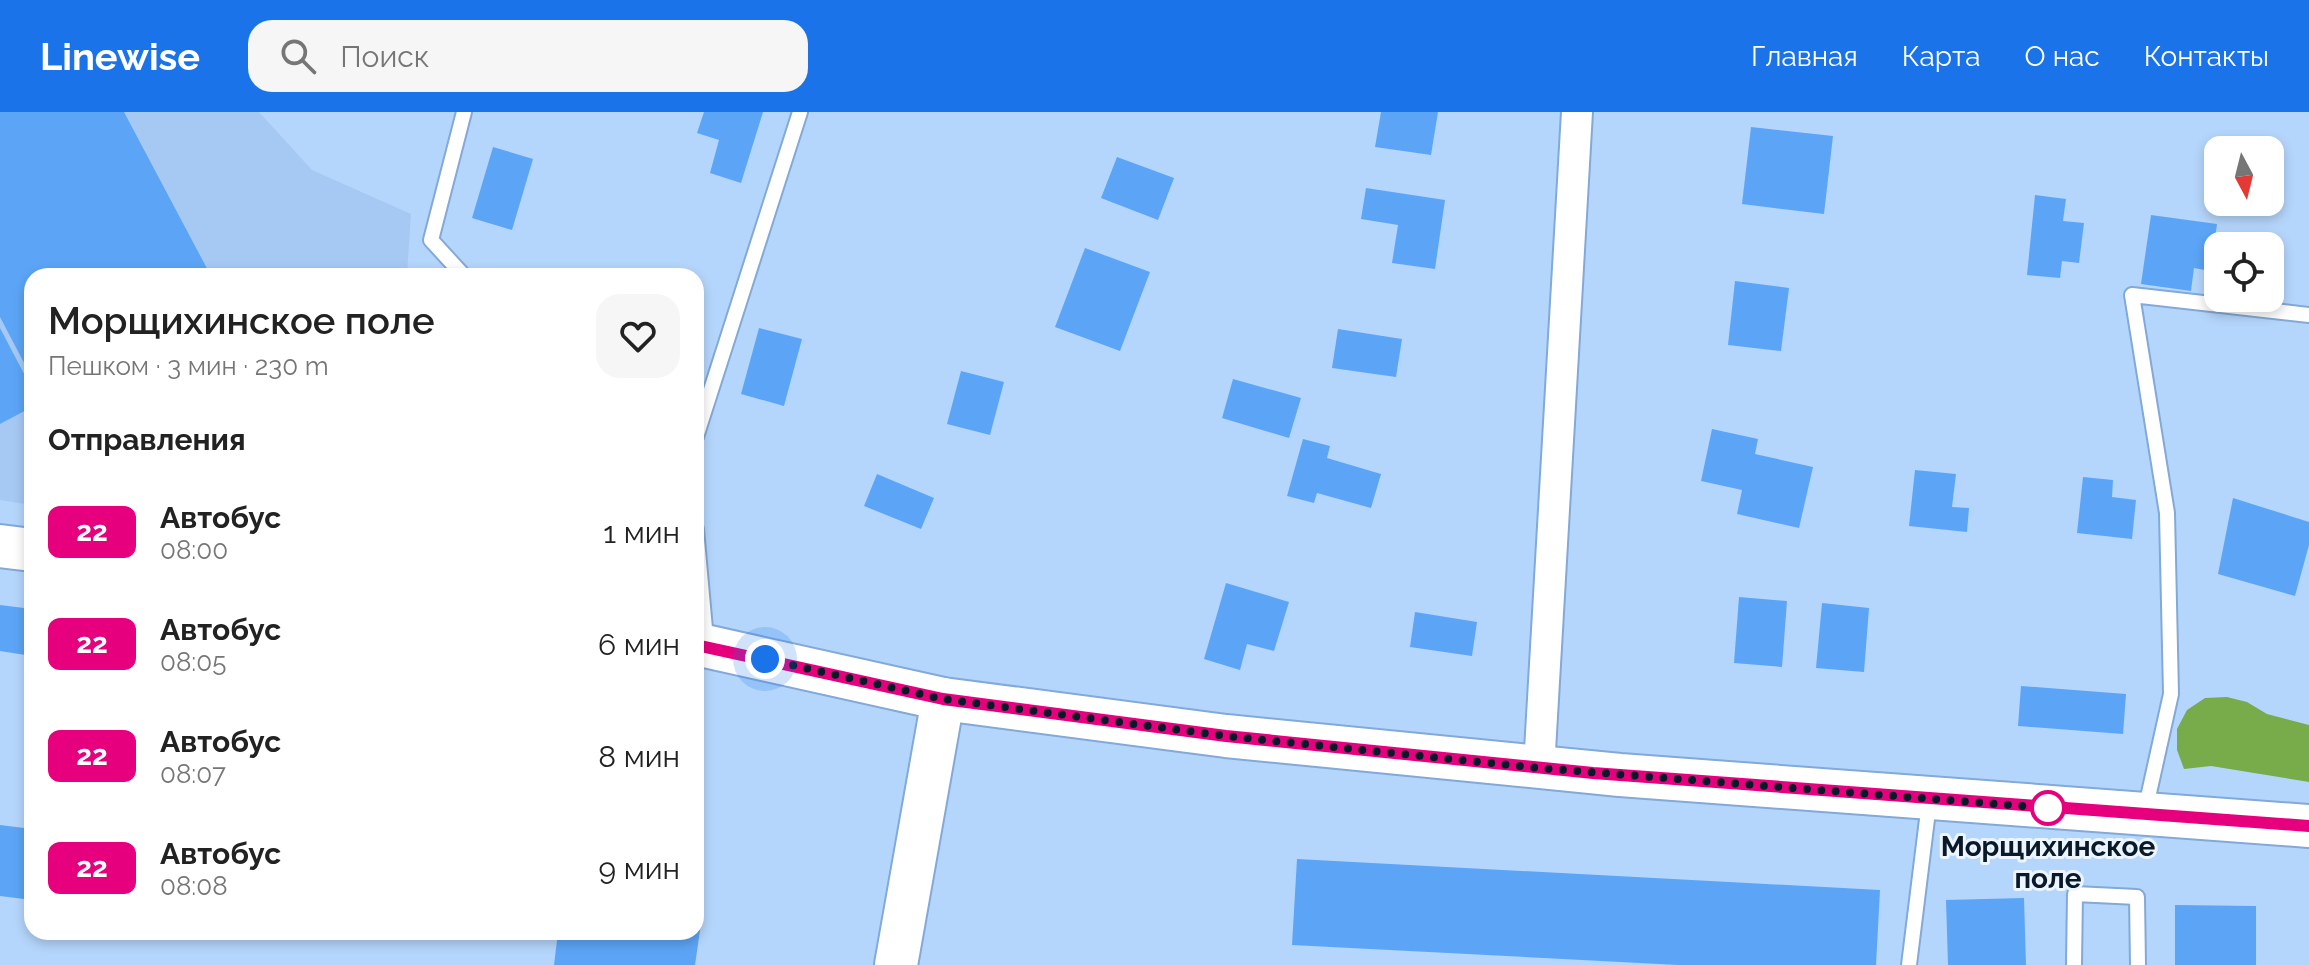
<!DOCTYPE html>
<html lang="ru">
<meta charset="utf-8">
<style>
:root{--surface:#fff;--page:#f6f6f6;--text:#222;--muted:#767676;--accent:#1a73e8}
body{margin:0;font-family:Raleway,sans-serif;background:var(--page);color:var(--text);height:100vh;display:flex;flex-direction:column;font-size:30px;white-space:nowrap}
*{box-sizing:border-box;margin:0}
p{font-size:26px;color:var(--muted)}
.icon{flex:none;width:44px;height:44px;fill:none;stroke:currentColor;stroke-width:2;stroke-linecap:round;stroke-linejoin:round}
.map{position:relative;flex:1;overflow:hidden}
.panel{position:absolute;left:24px;top:156px;width:680px;height:672px;display:flex;flex-direction:column;background:var(--surface);border-radius:24px;box-shadow:0 4px 12px #0003}
.panel>*{flex:none}
.badge{padding:0 16px;border-radius:12px;font-size:28px;line-height:52px}
.needle{width:52px;rotate:173deg}
.controls{position:absolute;left:2204px;top:24px;display:grid;gap:16px}
.controls a{display:grid;place-items:center;width:80px;height:80px;border-radius:16px;background:var(--surface);box-shadow:0 4px 12px #0003;font-size:40px}
.you{position:absolute;width:40px;height:40px;margin:-20px;border:6px solid #fff;border-radius:50%;background:#1a73e8;box-shadow:0 0 0 12px #1a73e833}
.map>.badge{position:absolute;translate:-50% -50%;box-shadow:0 0 0 4px #fff}
h2{padding:0 24px;font-size:30px;line-height:72px}
.round{display:grid;place-items:center;flex:none;width:84px;height:84px;border-radius:24px;background:var(--page)}
.overview{display:flex;align-items:center;justify-content:space-between;height:136px;padding:0 24px}
h1{font-size:38px;font-weight:600;line-height:60px}
ul{padding:0;list-style:none}
li{display:flex;align-items:center;gap:24px;height:112px;padding:0 24px}
li div{flex:1}
li b{display:block;font-size:30px}
li em{font-style:normal}
li .badge{min-width:88px;font-weight:700;text-align:center}
header{display:flex;align-items:center;gap:48px;box-sizing:border-box;height:112px;padding:0 40px;background:var(--accent);color:#fff}
header strong{font-size:38px}
nav{display:flex;gap:44px;margin-inline-start:auto;font-size:28px}
.search{width:560px;height:72px;background:var(--page);display:flex;align-items:center;gap:20px;box-sizing:border-box;padding:0 28px;border-radius:24px;color:var(--muted);font-size:30px}
.map>svg:first-child{display:block}
.built{fill:#a6c9f4}
.forest{fill:#78ac4b}
.building{fill:#5ca5f6}
.lines{fill:none;stroke-linecap:round;stroke-linejoin:round}
.lane-casing{stroke:#82a9d7;stroke-width:18}
.street-casing{stroke:#82a9d7;stroke-width:34}
.secondary-casing{stroke:#82a9d7;stroke-width:46}
.lane{stroke:#fff;stroke-width:14}
.street{stroke:#fff;stroke-width:30}
.secondary{stroke:#fff;stroke-width:42}
.line-casing{stroke:#fff;stroke-width:18}
.line{stroke:#e6007e;stroke-width:12}
.walk{stroke:#0a192a;stroke-width:8;stroke-dasharray:0 14.4}
.stop-dot{fill:#fff;stroke:#e6007e;stroke-width:4}
.labels{text-anchor:middle;stroke-width:6;stroke-linejoin:round;paint-order:stroke}
.stop-label{font-size:28px;font-weight:bold;fill:#0a192a;stroke:#ecf4fe}
</style>
<header>
<strong>Linewise</strong>
<div class="search"><svg class="icon" aria-label="search" viewBox="0 0 24 24"><circle cx="10" cy="10" r="6"/><path d="M15 15l6 6"/></svg>Поиск</div>
<nav><a>Главная</a><a>Карта</a><a>О нас</a><a>Контакты</a></nav>
</header>
<div class="map">
<svg width="2309" height="853" viewBox="0 0 2309 853">
<rect width="100%" height="100%" fill="#b5d6fc"/>
<polygon class="built" points="0,0 259,0 312,58 411,102 407,162 409,164 32,164 32,393 0,388"/>
<polygon class="forest" points="2227,585 2247,590 2267,602 2309,613 2309,670 2211,654 2184,657 2177,638 2177,617 2187,598 2205,586"/>
<g class="building">
<polygon points="0,0 124,0 211,164 32,164 32,266 0,205"/>
<polygon points="704,0 763,0 741,71 710,61 719,28 697,21"/>
<polygon points="1381,0 1438,0 1431,43 1375,35"/>
<polygon points="1751,15 1833,24 1824,102 1742,92"/>
<polygon points="493,35 533,47 512,118 472,106"/>
<polygon points="1117,45 1174,66 1158,108 1101,86"/>
<polygon points="1366,76 1445,88 1435,157 1392,151 1398,113 1361,107"/>
<polygon points="2035,83 2066,87 2063,109 2084,111 2079,151 2062,149 2060,166 2027,163"/>
<polygon points="2151,103 2217,112 2210,159 2194,156 2191,179 2141,172"/>
<polygon points="1085,136 1150,160 1120,239 1055,215"/>
<polygon points="1735,169 1789,176 1781,239 1728,233"/>
<polygon points="0,216 32,277 32,295 0,312"/>
<polygon points="759,216 802,227 784,294 741,282"/>
<polygon points="1338,217 1402,227 1396,265 1332,256"/>
<polygon points="961,259 1004,270 990,323 947,312"/>
<polygon points="1233,267 1301,286 1289,326 1222,306"/>
<polygon points="1712,317 1758,327 1755,342 1813,355 1799,416 1737,402 1742,378 1701,369"/>
<polygon points="1303,327 1330,334 1327,346 1381,362 1371,396 1317,381 1314,391 1287,384"/>
<polygon points="1915,358 1956,362 1952,395 1969,396 1967,420 1909,414"/>
<polygon points="877,362 934,386 921,417 864,394"/>
<polygon points="2083,365 2113,368 2112,385 2136,388 2132,427 2077,421"/>
<polygon points="2233,386 2309,410 2309,433 2295,484 2218,462"/>
<polygon points="1226,471 1289,490 1274,539 1247,532 1240,558 1204,547"/>
<polygon points="1739,485 1787,489 1782,555 1734,551"/>
<polygon points="1822,491 1869,496 1864,560 1816,556"/>
<polygon points="0,493 32,497 32,544 0,539"/>
<polygon points="1415,500 1477,510 1472,544 1410,535"/>
<polygon points="2021,574 2126,582 2123,622 2018,614"/>
<polygon points="0,713 32,717 32,788 0,784"/>
<polygon points="1297,747 1880,778 1876,853 1678,853 1292,833"/>
<polygon points="2024,786 2026,853 1948,853 1946,788"/>
<polygon points="2175,793 2256,794 2256,853 2175,853"/>
<polygon points="696,797 703,798 695,853 554,853 558,820 696,820"/>
</g>
<g class="lines">
<g class="lane-casing">
<g id="lane">
<polyline points="464,0 431,128 464,164"/>
<polyline points="696,325 800,0"/>
<polyline points="696,417 706,528"/>
<polyline points="2145,699 2171,582 2167,401 2132,183 2309,203"/>
<polyline points="1909,853 1929,691"/>
<polyline points="2074,853 2075,782 2137,785 2138,853"/>
</g>
</g>
<g class="street-casing">
<polyline id="street" points="1539,656 1577,0"/>
</g>
<g class="secondary-casing">
<g id="secondary">
<polyline points="0,434 32,438"/>
<polyline points="696,532 943,587 1226,624 1620,663 2309,714"/>
<polyline points="896,853 943,587"/>
</g>
</g>
<use href="#lane" class="lane"/>
<use href="#street" class="street"/>
<use href="#secondary" class="secondary"/>
</g>
<g class="lines">
<g class="line-casing">
<polyline id="line" points="696,533 943,587 1226,624 1593,661 2309,714"/>
</g>
<use href="#line" class="line"/>
<polyline class="walk" points="765,547 943,587 1226,624 1539,656 2048,696"/>
</g>
<circle class="stop-dot" cx="2048" cy="696" r="16"/>
<g class="labels">
<g class="stop-label">
<text x="2048" y="744">Морщихинское<tspan x="2048" dy="32">поле</tspan></text>
</g>
</g>
</svg>
<div class="controls">
<a><svg class="needle" viewBox="-14 -14 28 28"><path d="M0-13l5 13h-10z" fill="#e53935"/><path d="M0 13l5-13h-10z" fill="#767676"/></svg></a>
<a><svg class="icon" aria-label="locate" viewBox="0 0 24 24"><circle cx="12" cy="12" r="6"/><path d="M12 2v4M12 18v4M2 12h4M18 12h4"/></svg></a>
</div>
<div class="you" style="left:765px;top:547px"></div>
<section class="panel">
<div class="overview"><div><h1>Морщихинское поле</h1><p>Пешком · 3 мин · 230 m</p></div><a class="round"><svg class="icon" aria-label="heart" viewBox="0 0 24 24"><path d="M12 20l-8-8c-3-5 5-10 8-4 3-6 11-1 8 4z"/></svg></a></div>
<h2>Отправления</h2>
<ul>
<li><span class="badge" style="background:#e6007e;color:#fff">22</span><div><b>Автобус</b><p>08:00</p></div><em>1 мин</em></li>
<li><span class="badge" style="background:#e6007e;color:#fff">22</span><div><b>Автобус</b><p>08:05</p></div><em>6 мин</em></li>
<li><span class="badge" style="background:#e6007e;color:#fff">22</span><div><b>Автобус</b><p>08:07</p></div><em>8 мин</em></li>
<li><span class="badge" style="background:#e6007e;color:#fff">22</span><div><b>Автобус</b><p>08:08</p></div><em>9 мин</em></li>
</ul>
</section>
</div>
